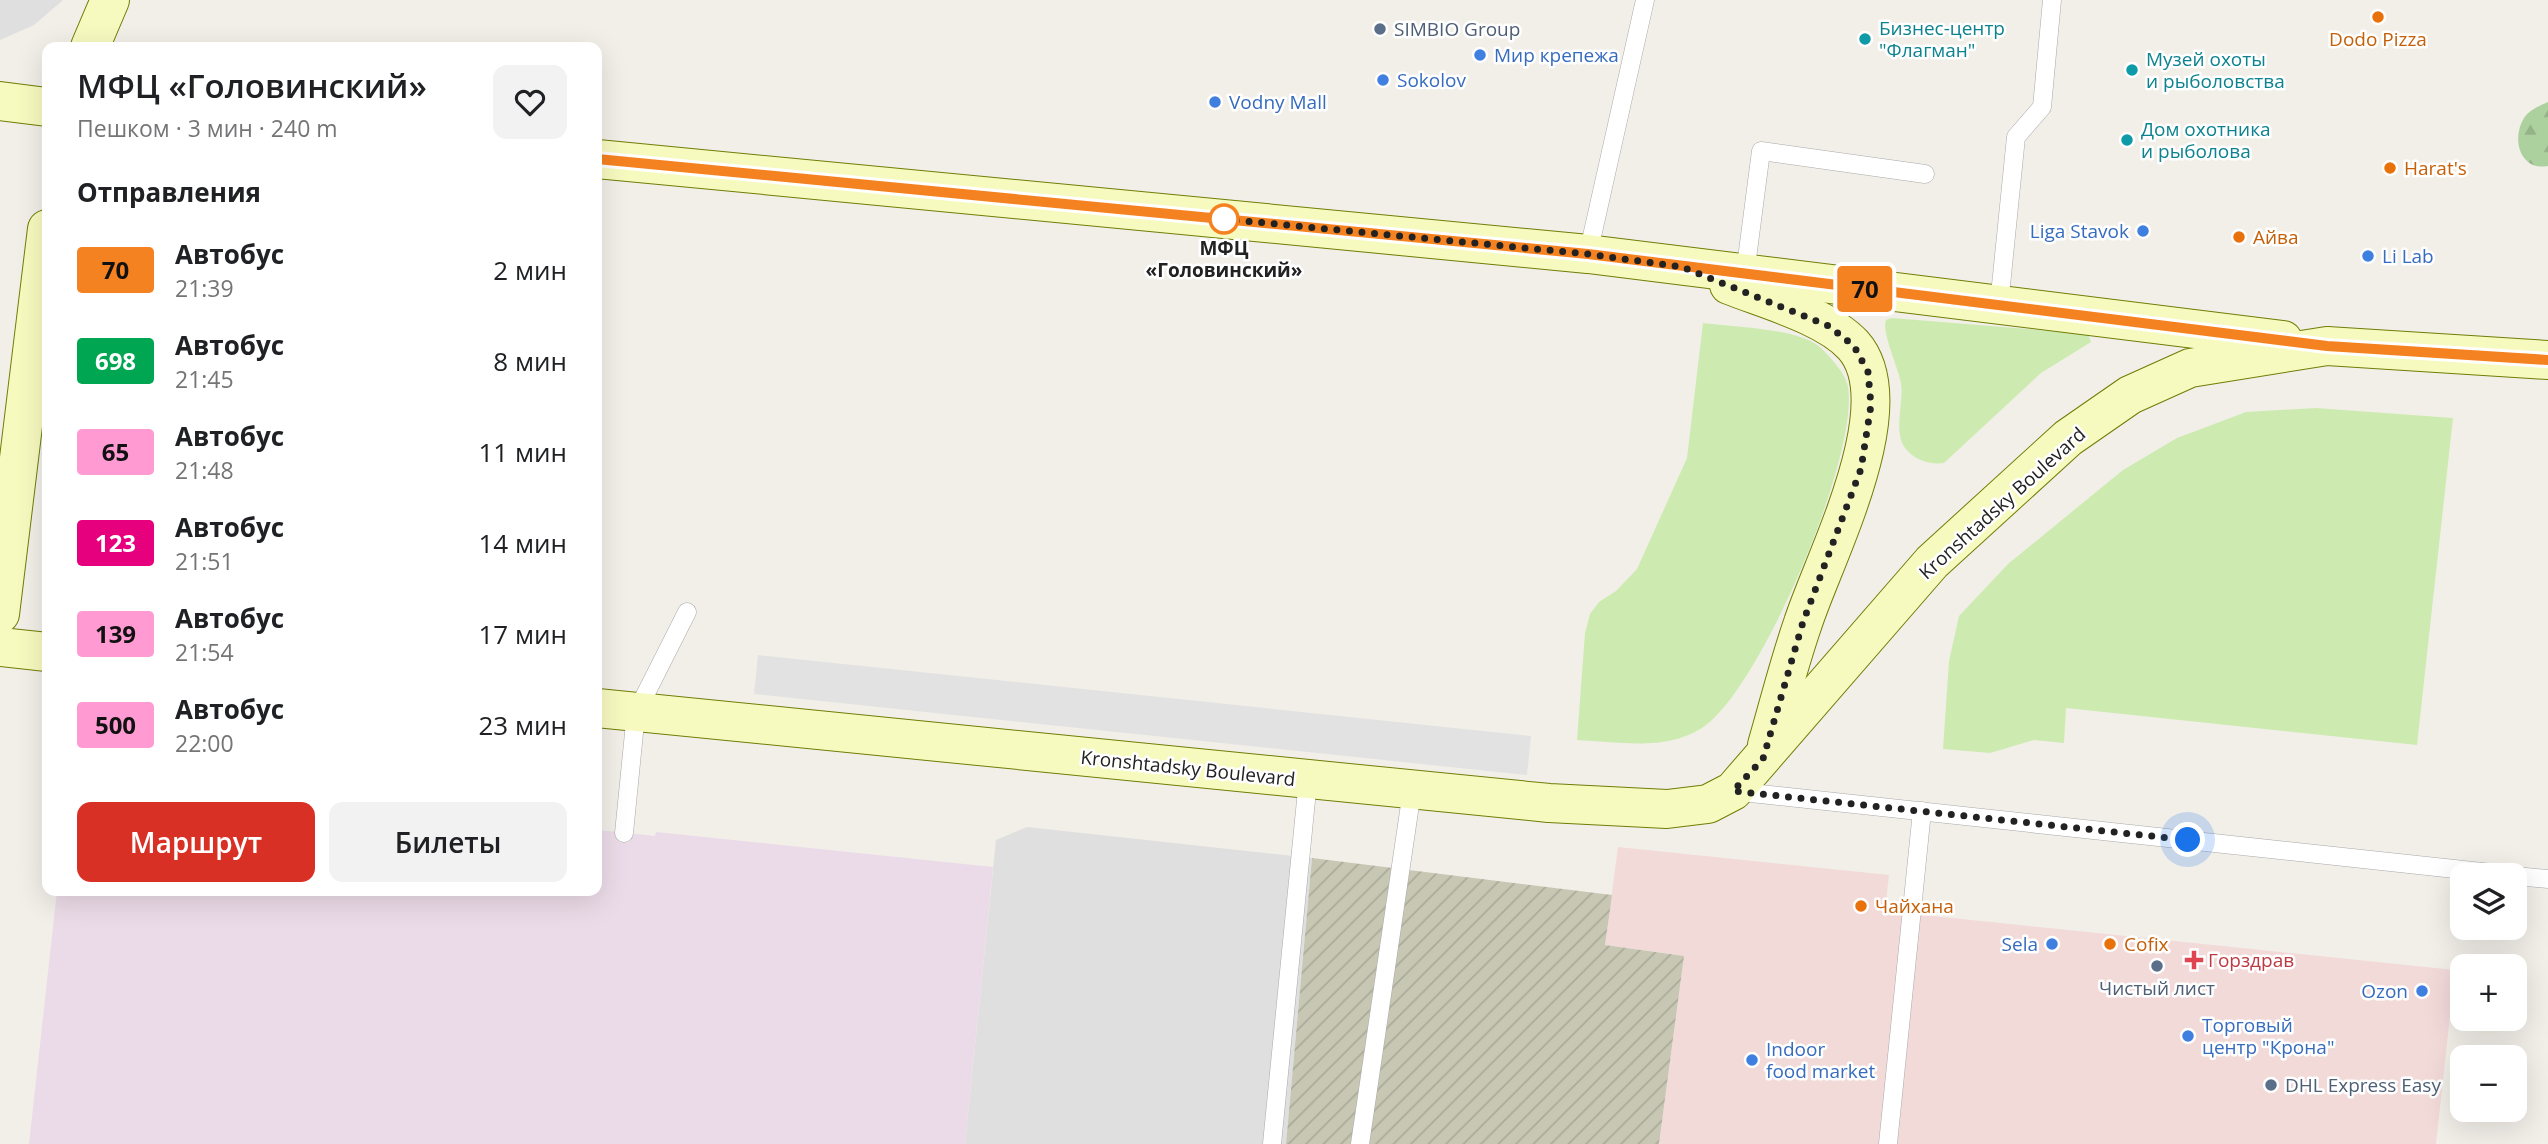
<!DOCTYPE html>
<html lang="ru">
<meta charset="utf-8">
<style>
:root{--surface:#fff;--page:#f2f2f2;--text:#202124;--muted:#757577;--accent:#d93025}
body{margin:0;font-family:"Open Sans",sans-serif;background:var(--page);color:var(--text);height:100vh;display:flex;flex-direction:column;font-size:26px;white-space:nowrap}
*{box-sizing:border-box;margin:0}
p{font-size:23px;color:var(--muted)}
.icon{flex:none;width:38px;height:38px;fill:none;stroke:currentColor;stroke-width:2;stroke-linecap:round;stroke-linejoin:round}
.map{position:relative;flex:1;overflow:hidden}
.drawer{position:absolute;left:42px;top:42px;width:560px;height:854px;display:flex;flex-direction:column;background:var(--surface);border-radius:14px;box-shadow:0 7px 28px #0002}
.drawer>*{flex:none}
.badge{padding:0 14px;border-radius:5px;font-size:24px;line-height:46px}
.tools{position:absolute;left:2450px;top:863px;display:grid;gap:14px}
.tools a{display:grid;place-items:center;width:77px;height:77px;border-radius:14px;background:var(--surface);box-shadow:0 7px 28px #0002;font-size:35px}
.you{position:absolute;width:35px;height:35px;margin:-18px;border:5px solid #fff;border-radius:50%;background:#1a73e8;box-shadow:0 0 0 10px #1a73e833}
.map>.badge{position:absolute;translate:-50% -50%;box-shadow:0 0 0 4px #fff}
h2{padding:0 35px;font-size:26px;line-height:63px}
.round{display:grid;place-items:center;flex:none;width:74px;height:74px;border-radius:14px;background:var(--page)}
.head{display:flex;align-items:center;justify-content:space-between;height:119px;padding:0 35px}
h1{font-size:33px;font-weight:600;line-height:52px}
.cta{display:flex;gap:14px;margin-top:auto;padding:14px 35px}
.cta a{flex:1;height:80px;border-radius:14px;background:var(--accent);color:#fff;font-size:28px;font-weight:600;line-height:80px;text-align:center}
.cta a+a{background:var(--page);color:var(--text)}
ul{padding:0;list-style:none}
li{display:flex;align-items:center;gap:21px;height:91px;padding:0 35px}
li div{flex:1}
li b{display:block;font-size:26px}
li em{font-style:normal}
li .badge{min-width:77px;font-weight:700;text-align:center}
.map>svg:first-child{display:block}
.residential{fill:#e0dfdf}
.commercial{fill:#f2dad9}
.industrial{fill:#ebdbe8}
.construction{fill:url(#construction-furrows)}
.grass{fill:#cdebb0}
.forest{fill:url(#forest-firs)}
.parking{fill:#e2e2e2}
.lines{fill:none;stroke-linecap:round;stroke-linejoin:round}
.lane-casing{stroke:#a9a9a9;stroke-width:19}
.secondary-casing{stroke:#707d05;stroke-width:40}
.lane{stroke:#fff;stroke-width:18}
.secondary{stroke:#f7fabf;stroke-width:38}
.line-casing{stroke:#fff;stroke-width:16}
.line{stroke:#f58220;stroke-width:10}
.walk{stroke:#222;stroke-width:7;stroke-dasharray:0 12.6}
.food-dot{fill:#e8710a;stroke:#fff;stroke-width:2.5}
.service-dot{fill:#5c6f8a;stroke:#fff;stroke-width:2.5}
.culture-dot{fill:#0f9aa8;stroke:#fff;stroke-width:2.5}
.shop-dot{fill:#3f7fe0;stroke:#fff;stroke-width:2.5}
.stop-dot{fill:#fff;stroke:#f58220;stroke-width:3.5}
.health-dot{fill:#e0444e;stroke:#fff;stroke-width:2.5}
.labels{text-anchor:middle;stroke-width:5;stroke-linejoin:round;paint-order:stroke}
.culture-label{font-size:19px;fill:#0d838f;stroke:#fff;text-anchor:start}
.service-label{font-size:19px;fill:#4e5e75;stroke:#fff;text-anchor:start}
.food-label{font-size:19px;fill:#c56008;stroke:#fff;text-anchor:start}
.shop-label{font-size:19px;fill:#366cbe;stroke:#fff;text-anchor:start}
.stop-label{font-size:19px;font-weight:bold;fill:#222;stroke:#fff}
.street-label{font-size:19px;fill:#222;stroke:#fff}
.health-label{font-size:19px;fill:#be3a42;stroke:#fff;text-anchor:start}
</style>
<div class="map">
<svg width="2548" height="1144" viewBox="0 0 2548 1144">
<defs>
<pattern id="construction-furrows" width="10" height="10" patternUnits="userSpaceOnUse" patternTransform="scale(1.75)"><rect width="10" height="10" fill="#c7c7b4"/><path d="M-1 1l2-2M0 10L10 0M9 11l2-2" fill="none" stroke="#abab9a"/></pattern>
<pattern id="forest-firs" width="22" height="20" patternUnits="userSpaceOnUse" patternTransform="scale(1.75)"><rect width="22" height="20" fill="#add19e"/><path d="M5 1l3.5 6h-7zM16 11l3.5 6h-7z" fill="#95b388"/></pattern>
</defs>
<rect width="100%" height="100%" fill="#f2efe9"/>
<g class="residential">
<polygon points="0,0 63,0 34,25 0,40"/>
<polygon points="1027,827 1312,858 1286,1144 965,1144 996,840"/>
</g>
<polygon class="commercial" points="1618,847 1889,875 1885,911 2455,970 2436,1144 1659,1144 1684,956 1605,945"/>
<polygon class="industrial" points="597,830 655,836 656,832 993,867 965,1144 29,1144 57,891 597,891"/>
<polygon class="construction" points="1312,858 1612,895 1605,945 1684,956 1659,1144 1286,1144"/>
<g class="grass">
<path d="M1892,318L2088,334L2091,342L2041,373L1944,463C1930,465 1914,460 1905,448C1893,431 1904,403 1901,383C1898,367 1881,331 1886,320Z"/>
<path d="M1703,323C1732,327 1800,328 1821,348C1831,358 1846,374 1848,387C1859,457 1762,683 1706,725C1670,752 1620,742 1577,740L1585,633L1590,614L1599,602L1616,591L1637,569L1687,458Z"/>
<polygon points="2316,408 2453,418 2417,745 2066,708 2064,743 2034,740 1990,753 1943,749 1949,661 1959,616 2008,564 2123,470 2177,438 2246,412"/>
</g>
<path class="forest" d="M2548,102V166C2520,171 2511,139 2524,118C2529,110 2539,106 2548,102Z"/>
<polygon class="parking" points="758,655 1531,736 1527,775 754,694"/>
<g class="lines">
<g class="lane-casing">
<g id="lane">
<polyline points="1588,254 1645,0"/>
<polyline points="1745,274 1761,151 1925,174"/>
<polyline points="1999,305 2016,137 2042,107 2052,0"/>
<polyline points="1733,791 2510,875"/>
<polyline points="624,833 636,713 687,612"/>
<polyline points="2515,876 2548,879"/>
<polyline points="1272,1144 1308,780"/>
<polyline points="1360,1144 1412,791"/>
<polyline points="1888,1144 1922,811"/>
</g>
</g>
<g class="secondary-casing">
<g id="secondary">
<polyline points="90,47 110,0"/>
<polyline points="0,101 47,107"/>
<polyline points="597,159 1588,254 2283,340"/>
<path d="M1729,285C1767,300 1826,316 1853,345C1906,404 1824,558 1803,623C1789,663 1779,704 1767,745"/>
<polyline points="0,614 47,229"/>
<polyline points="0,647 47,652"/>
<polyline points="597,708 1549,803 1667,809 1708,804 1733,791 1932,562 2068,438 2130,395 2190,368 2327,346 2548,360"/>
</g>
</g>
<use href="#lane" class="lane"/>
<use href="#secondary" class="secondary"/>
</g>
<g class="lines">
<g class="line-casing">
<polyline id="line" points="597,159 1588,254 2327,346 2548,360"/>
</g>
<use href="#line" class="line"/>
<polyline class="walk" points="1224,219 1588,254 1682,267 1829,326 1854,346 1868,372 1871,405 1861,469 1803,622 1763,759 1733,791 2188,840"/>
</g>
<g class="food-dot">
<circle cx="2378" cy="17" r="7"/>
<circle cx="2390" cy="168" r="7"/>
<circle cx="2239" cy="237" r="7"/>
<circle cx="1861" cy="906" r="7"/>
<circle cx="2110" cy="944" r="7"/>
</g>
<g class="service-dot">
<circle cx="1380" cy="29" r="7"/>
<circle cx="2157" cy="966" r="7"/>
<circle cx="2271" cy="1085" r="7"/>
</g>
<g class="culture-dot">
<circle cx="1865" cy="39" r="7"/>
<circle cx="2132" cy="70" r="7"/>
<circle cx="2127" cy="140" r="7"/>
</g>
<g class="shop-dot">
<circle cx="1480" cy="55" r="7"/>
<circle cx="1383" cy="80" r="7"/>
<circle cx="1215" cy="102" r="7"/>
<circle cx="2143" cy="231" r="7"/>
<circle cx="2368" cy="256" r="7"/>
<circle cx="2052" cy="944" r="7"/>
<circle cx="2422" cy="991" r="7"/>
<circle cx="2188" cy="1036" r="7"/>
<circle cx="1752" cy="1060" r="7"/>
</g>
<circle class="stop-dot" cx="1224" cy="219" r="14"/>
<path class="health-dot" d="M2190.5 949.5h7v7h7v7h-7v7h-7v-7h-7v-7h7z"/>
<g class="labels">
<g class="culture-label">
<text x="1879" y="35">Бизнес-центр<tspan x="1879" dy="22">"Флагман"</tspan></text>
<text x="2146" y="66">Музей охоты<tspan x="2146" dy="22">и рыболовства</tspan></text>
<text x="2141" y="136">Дом охотника<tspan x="2141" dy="22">и рыболова</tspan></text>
</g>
<g class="service-label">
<text x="1394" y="36">SIMBIO Group</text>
<text x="2157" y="995" text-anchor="middle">Чистый лист</text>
<text x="2285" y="1092">DHL Express Easy</text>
</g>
<g class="food-label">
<text x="2378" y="46" text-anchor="middle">Dodo Pizza</text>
<text x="2404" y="175">Harat's</text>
<text x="2253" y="244">Айва</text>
<text x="1875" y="913">Чайхана</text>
<text x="2124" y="951">Cofix</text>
</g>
<g class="shop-label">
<text x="1494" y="62">Мир крепежа</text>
<text x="1397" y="87">Sokolov</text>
<text x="1229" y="109">Vodny Mall</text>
<text x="2129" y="238" text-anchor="end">Liga Stavok</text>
<text x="2382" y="263">Li Lab</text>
<text x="2038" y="951" text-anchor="end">Sela</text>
<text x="2408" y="998" text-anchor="end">Ozon</text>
<text x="2202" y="1032">Торговый<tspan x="2202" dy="22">центр "Крона"</tspan></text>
<text x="1766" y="1056">Indoor<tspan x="1766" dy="22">food market</tspan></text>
</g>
<g class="stop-label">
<text x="1224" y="255">МФЦ<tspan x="1224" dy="22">«Головинский»</tspan></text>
</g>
<g class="street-label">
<text transform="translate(2002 503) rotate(-42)" y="7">Kronshtadsky Boulevard</text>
<text transform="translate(1188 768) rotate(6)" y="7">Kronshtadsky Boulevard</text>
</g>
<g class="health-label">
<text x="2208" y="967">Горздрав</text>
</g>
</g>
</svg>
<div class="tools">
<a><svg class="icon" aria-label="layers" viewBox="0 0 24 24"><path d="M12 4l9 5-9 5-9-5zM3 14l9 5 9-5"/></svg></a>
<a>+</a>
<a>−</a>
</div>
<div class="you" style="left:2188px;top:840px"></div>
<b class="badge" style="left:1865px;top:289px;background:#f58220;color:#111">70</b>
<section class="drawer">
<div class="head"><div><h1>МФЦ «Головинский»</h1><p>Пешком · 3 мин · 240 m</p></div><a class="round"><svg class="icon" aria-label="heart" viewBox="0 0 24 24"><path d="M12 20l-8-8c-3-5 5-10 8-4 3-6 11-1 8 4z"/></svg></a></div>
<h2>Отправления</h2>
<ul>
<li><span class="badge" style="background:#f58220;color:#111">70</span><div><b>Автобус</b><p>21:39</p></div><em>2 мин</em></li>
<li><span class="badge" style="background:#00a651;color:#fff">698</span><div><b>Автобус</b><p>21:45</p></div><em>8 мин</em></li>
<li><span class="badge" style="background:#ff9ad2;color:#111">65</span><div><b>Автобус</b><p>21:48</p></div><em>11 мин</em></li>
<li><span class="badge" style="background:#e6007e;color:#fff">123</span><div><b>Автобус</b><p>21:51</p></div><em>14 мин</em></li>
<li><span class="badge" style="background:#ff9ad2;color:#111">139</span><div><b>Автобус</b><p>21:54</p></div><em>17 мин</em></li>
<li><span class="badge" style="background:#ff9ad2;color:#111">500</span><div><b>Автобус</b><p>22:00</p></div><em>23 мин</em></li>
</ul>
<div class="cta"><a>Маршрут</a><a>Билеты</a></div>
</section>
</div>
